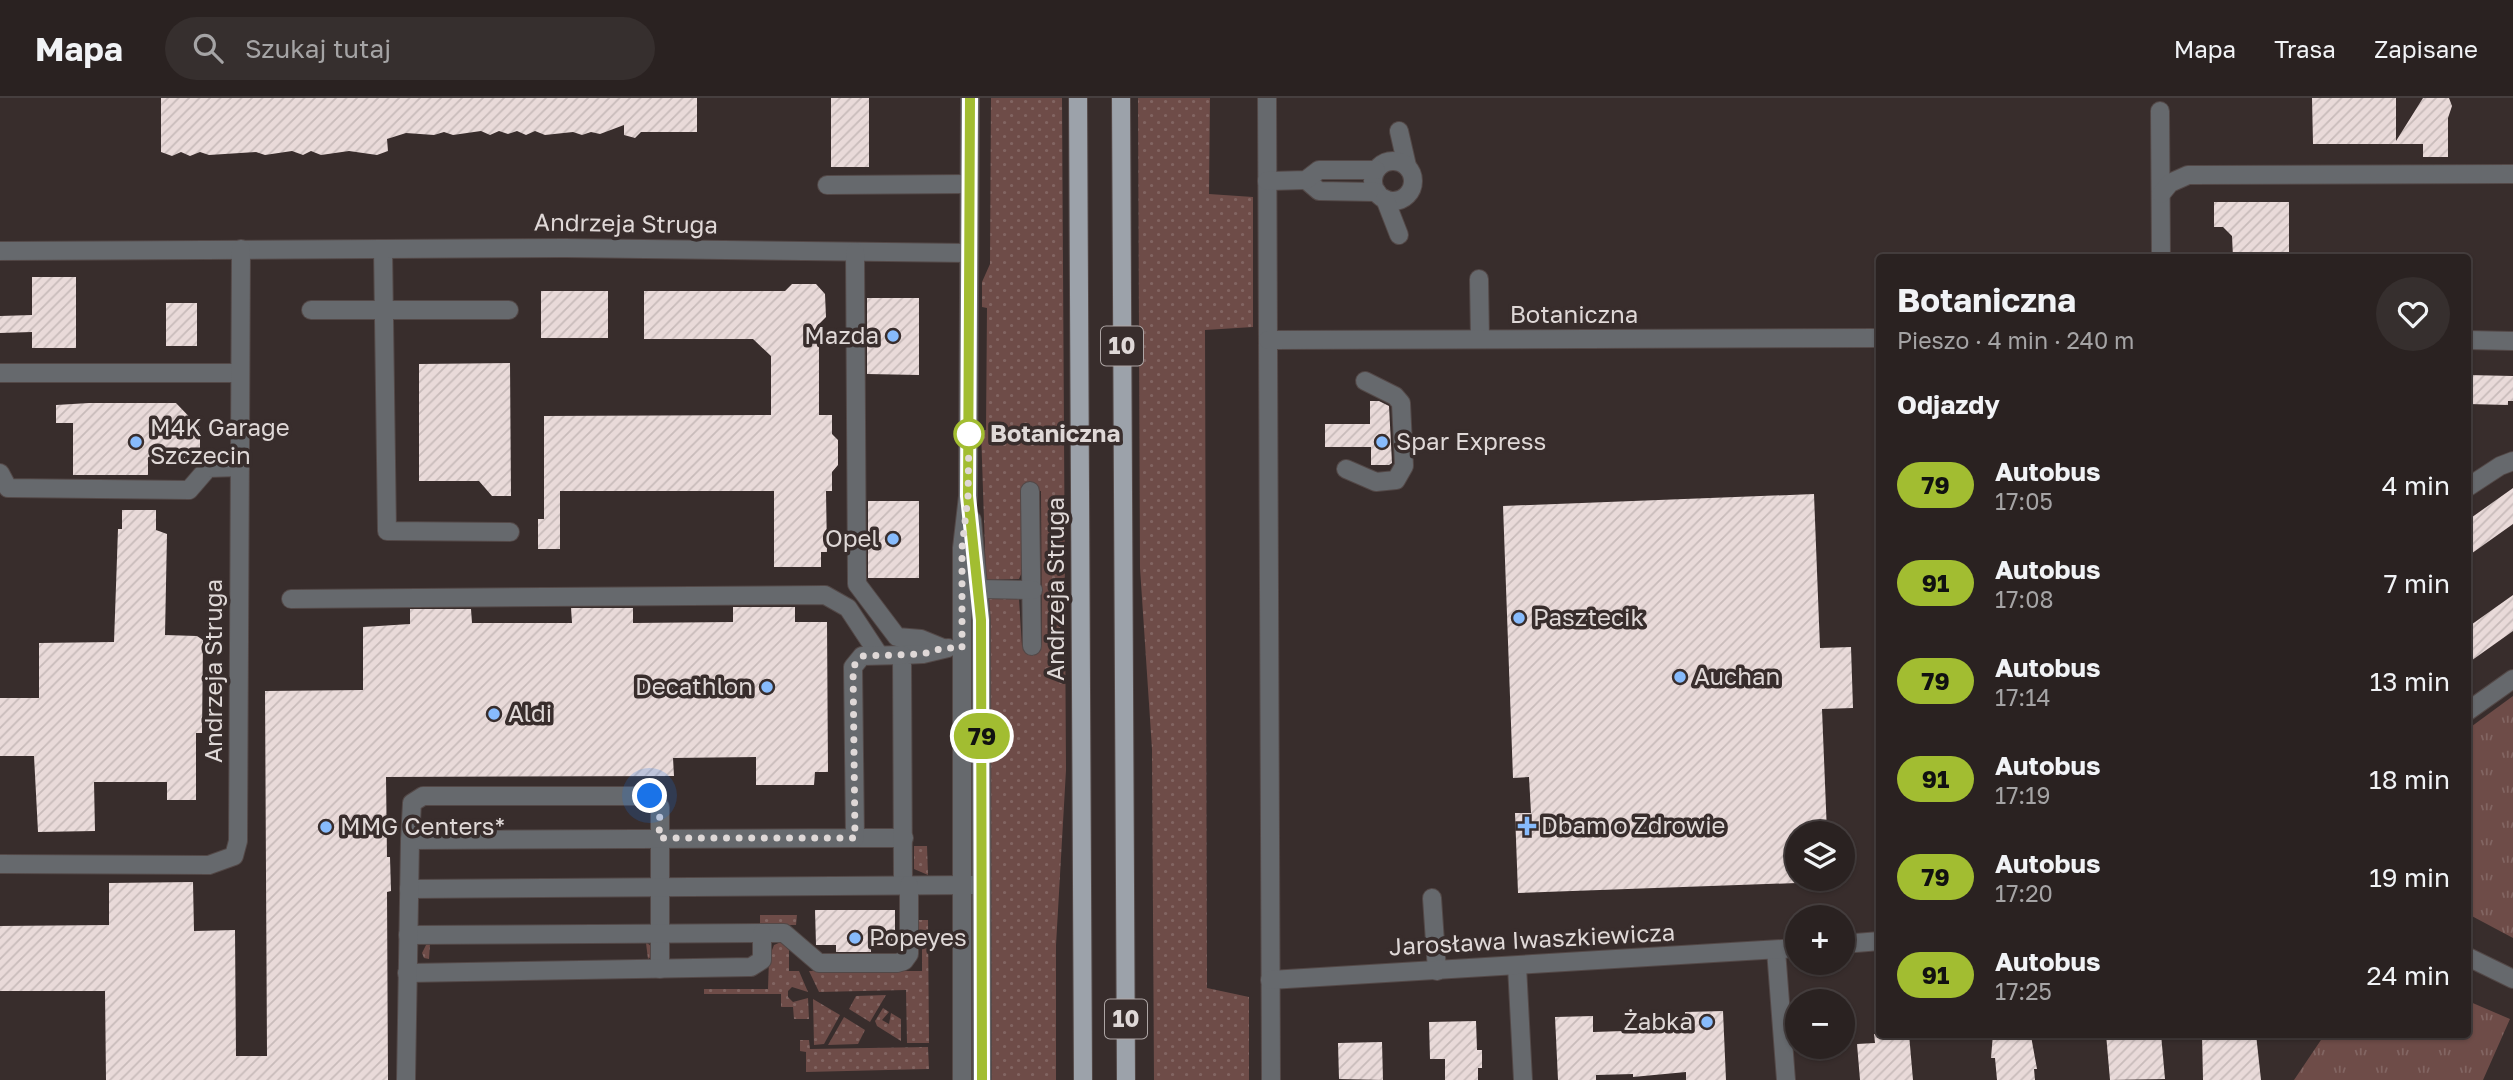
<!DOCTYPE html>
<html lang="pl">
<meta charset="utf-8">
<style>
:root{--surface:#2a2221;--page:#362f2e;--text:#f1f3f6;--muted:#a5a4a5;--line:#463f3f}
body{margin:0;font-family:"Golos Text",sans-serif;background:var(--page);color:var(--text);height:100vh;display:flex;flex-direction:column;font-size:26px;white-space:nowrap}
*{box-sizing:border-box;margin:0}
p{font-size:23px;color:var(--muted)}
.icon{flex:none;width:38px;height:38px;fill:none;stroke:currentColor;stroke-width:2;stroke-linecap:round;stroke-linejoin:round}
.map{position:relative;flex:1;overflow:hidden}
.panel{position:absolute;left:1876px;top:156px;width:595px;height:784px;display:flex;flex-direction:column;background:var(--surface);border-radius:7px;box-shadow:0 2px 5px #0004,0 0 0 2px var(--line)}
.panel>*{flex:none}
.badge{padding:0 14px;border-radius:23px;font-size:24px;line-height:46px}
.fabs{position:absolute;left:1785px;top:723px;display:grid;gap:14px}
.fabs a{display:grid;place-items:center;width:70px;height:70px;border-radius:50%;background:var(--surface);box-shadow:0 2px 5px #0004,0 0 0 2px var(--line);font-size:35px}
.you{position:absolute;width:35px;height:35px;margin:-18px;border:5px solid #fff;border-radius:50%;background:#1a73e8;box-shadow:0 0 0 10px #1a73e833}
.map>.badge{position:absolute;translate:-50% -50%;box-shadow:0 0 0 4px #fff}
h2{padding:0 21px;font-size:26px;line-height:63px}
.round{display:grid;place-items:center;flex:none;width:74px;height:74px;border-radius:37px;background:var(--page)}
.headline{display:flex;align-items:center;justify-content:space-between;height:119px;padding:0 21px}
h1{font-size:33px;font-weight:700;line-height:52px}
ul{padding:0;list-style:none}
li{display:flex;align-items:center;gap:21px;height:98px;padding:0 21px}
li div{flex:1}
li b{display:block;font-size:26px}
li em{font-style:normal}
li .badge{min-width:77px;font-weight:700;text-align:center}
header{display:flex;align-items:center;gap:42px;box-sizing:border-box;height:98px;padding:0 35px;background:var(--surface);border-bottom:2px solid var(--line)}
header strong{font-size:33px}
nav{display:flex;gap:38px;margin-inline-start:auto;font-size:24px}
.search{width:490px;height:63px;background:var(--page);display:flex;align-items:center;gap:18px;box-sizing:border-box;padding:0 24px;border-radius:38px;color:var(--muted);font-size:26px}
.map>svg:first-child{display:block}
.grass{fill:url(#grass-dots)}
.park{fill:url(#park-tufts)}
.building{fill:url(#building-hatch)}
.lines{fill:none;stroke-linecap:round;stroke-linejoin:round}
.minor-casing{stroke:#534847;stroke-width:20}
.major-casing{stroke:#534847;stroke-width:20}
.minor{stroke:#66696d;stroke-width:18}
.major{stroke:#9ca2aa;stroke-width:18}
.line-casing{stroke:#fff;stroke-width:16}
.line{stroke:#a2bd31;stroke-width:10}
.walk{stroke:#dfd8d7;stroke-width:7;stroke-dasharray:0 12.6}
.poi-dot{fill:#87bbfc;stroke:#382d2c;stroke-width:2.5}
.stop-dot{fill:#fff;stroke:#a2bd31;stroke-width:3.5}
.labels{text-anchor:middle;stroke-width:7;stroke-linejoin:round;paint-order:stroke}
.shield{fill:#382d2c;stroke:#ada5a4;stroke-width:2}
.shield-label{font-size:23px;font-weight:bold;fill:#dfd8d7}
.street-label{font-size:24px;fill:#dfd8d7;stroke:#382d2c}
.poi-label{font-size:24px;fill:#dfd8d7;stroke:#382d2c;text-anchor:start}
.stop-label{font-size:24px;font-weight:bold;fill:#dfd8d7;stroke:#382d2c;text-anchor:start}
</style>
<header>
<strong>Mapa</strong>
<div class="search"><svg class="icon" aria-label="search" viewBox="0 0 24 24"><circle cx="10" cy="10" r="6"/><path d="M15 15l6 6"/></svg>Szukaj tutaj</div>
<nav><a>Mapa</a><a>Trasa</a><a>Zapisane</a></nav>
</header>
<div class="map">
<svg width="2513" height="982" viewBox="0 0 2513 982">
<defs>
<pattern id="grass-dots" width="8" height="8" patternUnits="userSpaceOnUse" patternTransform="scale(1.75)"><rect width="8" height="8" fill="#6e4c48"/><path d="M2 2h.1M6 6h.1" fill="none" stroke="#826562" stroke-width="1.8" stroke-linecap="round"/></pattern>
<pattern id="park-tufts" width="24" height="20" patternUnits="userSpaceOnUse" patternTransform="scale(1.75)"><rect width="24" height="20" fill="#6e4c48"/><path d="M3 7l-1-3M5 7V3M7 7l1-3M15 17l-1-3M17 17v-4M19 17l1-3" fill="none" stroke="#826562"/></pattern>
<pattern id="building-hatch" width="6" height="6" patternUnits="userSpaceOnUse" patternTransform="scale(1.75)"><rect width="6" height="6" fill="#e9dad9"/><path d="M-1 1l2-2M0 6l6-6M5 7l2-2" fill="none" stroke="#c8bbba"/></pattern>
</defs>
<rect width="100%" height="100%" fill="#382d2c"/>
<g class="grass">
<polygon points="991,0 1062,0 1066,672 1056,847 1056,982 988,982 987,501 1019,501 1022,548 1042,548 1041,393 1021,394 1022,474 1019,481 986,482 981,332 986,332 987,210 982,209 982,184 990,166"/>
<polygon points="1138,0 1210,0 1209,96 1253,99 1253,229 1205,232 1207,890 1249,899 1249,982 1154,982 1152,651 1140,470"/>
<polygon points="914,748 927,748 928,777 914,771"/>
<polygon points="760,817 797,817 796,827 760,827"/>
<polygon points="915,822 928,822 929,945 907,945 906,892 819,894 809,873 922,873 922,837 915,834"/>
<polygon points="646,844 652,849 652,858 648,861 646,845 430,846 429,861 424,860 422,855 427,845"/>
<polygon points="781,844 789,852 789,873 799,873 808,894 792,889 788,893 788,899 793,904 808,900 809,921 794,921 793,909 781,909 781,896 704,896 704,891 768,891 769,860 774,847"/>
<polygon points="886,897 870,924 849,911 856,898"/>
<polygon points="813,901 840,917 824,946 814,947"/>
<polygon points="883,910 889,914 882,922 889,926 891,915 901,921 901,943 877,928 875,923"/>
<polygon points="844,919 865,932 858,946 828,947"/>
<polygon points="800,942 809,942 810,951 928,949 929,971 806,974 806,954 800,953"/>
</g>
<g class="park">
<polygon points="2513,598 2513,840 2468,816 2468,631"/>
<polygon points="2468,903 2510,921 2483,982 2294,982 2325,936 2468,936"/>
</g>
<g class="building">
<polygon points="161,0 697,0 697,34 641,34 635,40 624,37 624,27 600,36 591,34 582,37 573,34 545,37 535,33 526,37 517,33 508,36 499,33 490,37 481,33 453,37 444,34 434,37 406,35 387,41 388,53 377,57 349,53 321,57 311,53 303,57 292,53 265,57 256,54 209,57 200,54 190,58 181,54 172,58 161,54"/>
<rect x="831" y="0" width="38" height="69"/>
<polygon points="2312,0 2396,0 2396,43 2423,0 2449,0 2452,8 2448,20 2448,59 2423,59 2423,46 2313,46"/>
<polygon points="2214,104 2289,104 2289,159 2233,159 2232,138 2223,129 2214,129"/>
<polygon points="32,179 76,179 76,250 32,250 32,234 0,235 0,218 32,217"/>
<polygon points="792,186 816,186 825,196 826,219 819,226 819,317 832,317 832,336 838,342 838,367 832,374 832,393 826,393 827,454 821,454 821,469 774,469 774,393 560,393 560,451 538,451 538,421 544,421 544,318 771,317 771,258 753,241 644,241 644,193 785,193"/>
<rect x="541" y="193" width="67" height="47"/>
<polygon points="867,200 919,200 919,277 867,276"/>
<rect x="166" y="205" width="31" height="43"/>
<polygon points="510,265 511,398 492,398 479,383 419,383 419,266"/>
<polygon points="2468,277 2513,278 2513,303 2508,303 2508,307 2468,306"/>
<polygon points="1370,303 1379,303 1389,308 1392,365 1389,367 1371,367 1371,349 1325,349 1325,326 1370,326"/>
<polygon points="89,305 176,305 200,330 200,360 148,360 148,377 73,377 73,325 56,325 56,307"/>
<polygon points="2513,390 2513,426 2468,458 2468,422"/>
<polygon points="1814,396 1820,550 1851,549 1853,610 1822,611 1827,735 1797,735 1797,785 1518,795 1515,715 1531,715 1529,679 1513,680 1503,408"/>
<rect x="868" y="403" width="51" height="77"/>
<polygon points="122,412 156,412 156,432 167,436 165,537 197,538 203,542 202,635 196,635 196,702 167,702 167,684 94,684 95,733 38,734 34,658 0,658 0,600 39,600 39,545 114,544 118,431 122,431"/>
<polygon points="2513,497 2513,533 2468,565 2468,529"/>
<polygon points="733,509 795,509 795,524 827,524 828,674 815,674 814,687 756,687 756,659 673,660 674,678 386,679 387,759 390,759 391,793 387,794 388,982 106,982 105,893 0,893 0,828 109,827 109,785 193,784 194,833 235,832 236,958 267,958 265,593 363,592 363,529 410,526 410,511 471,511 472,525 572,525 571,510 633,510 633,525 733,524"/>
<polygon points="815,812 895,812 895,847 871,847 871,854 836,854 836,847 816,847"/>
<polygon points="1723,913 1726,982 1686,982 1686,974 1633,979 1633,976 1596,977 1596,982 1558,982 1555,919 1593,918 1593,934 1685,931 1685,914"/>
<polygon points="1476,923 1477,952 1482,952 1482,970 1478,970 1478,982 1445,982 1445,961 1430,961 1429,924"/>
<polygon points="1874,936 1909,936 1913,982 1860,982 1857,946 1875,945"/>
<polygon points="1993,936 2031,938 2037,971 2034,971 2035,982 1997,982 1995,960 1991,960"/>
<polygon points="2106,936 2161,936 2165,981 2110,982"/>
<polygon points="2202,936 2256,936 2261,982 2203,982"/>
<polygon points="1382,944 1383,982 1339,981 1338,945"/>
</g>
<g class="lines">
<g class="minor-casing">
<g id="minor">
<polyline points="1267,0 1271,982"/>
<polyline points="2160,13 2161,159"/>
<polyline points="1399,33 1407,68"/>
<circle cx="1393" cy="83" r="20"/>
<polyline points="1306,82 1319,93 1377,94"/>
<polyline points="1267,83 1306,82 1319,72 1376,72"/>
<polyline points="827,87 969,86"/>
<polyline points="2161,96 2170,85 2188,77 2513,76"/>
<polyline points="1385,101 1399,137"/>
<polyline points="383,151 387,433 510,434"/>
<polyline points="0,153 565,150 969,155"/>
<polyline points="855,154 857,486 897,539 921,541 943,550"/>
<polyline points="1479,181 1480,241"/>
<polyline points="311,212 509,212"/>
<polyline points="1268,242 1880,240"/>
<polyline points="2468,242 2513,243"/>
<polyline points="0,275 240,275"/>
<polyline points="1346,371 1376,384 1396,382 1404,368 1401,305 1395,298 1365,283"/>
<polyline points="0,375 8,390 189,392 208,370 240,369"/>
<polyline points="2468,389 2500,368 2513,363"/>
<polyline points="1030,393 1032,548"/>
<polyline points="972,422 981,522 982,982"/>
<polyline points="980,491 1033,492"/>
<polyline points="291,501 825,497 848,510 879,557"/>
<polyline points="2468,613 2513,581"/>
<polyline points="855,740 904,740"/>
<polyline points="410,742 412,705 423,698 650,698 660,709 660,871"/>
<polyline points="0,766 209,767 234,758 238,743 241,151"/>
<polyline points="903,787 902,557 923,556 948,550"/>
<polyline points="409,791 973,787"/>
<polyline points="1432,800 1437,873"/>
<polyline points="408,837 784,835 819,865 897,865 904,863 909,856 909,787"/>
<polyline points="1843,846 1880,843"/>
<polyline points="1776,852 1786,982"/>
<polyline points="2468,859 2513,881"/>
<polyline points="1517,868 1523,982"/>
<polyline points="407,875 751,869 762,862 762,835"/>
<polyline points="1270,882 1797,850"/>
<polyline points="406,982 410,742 855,740 853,569 862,558 902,557"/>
<polyline points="962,982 962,450 968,398 970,0"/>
</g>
</g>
<g class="major-casing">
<g id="major">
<polyline points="1078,0 1083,982"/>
<polyline points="1121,0 1126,982"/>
</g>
</g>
<use href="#minor" class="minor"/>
<use href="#major" class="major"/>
</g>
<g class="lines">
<g class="line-casing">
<polyline id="line" points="970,0 968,398 981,522 982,982"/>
</g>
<use href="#line" class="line"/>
<polyline class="walk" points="650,698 660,709 659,740 855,740 853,569 862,558 923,556 943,550 962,550 962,450 968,398 969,336"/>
</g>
<g class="poi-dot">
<circle cx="893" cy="238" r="7"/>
<circle cx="136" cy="344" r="7"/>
<circle cx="1382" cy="344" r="7"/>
<circle cx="893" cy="441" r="7"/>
<circle cx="1519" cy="520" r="7"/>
<circle cx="1680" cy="579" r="7"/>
<circle cx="767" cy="589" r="7"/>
<circle cx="494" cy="616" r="7"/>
<path d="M1523.5 717.5h7v7h7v7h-7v7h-7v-7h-7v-7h7z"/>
<circle cx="326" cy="729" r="7"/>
<circle cx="855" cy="840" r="7"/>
<circle cx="1707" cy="924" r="7"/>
</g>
<circle class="stop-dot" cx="969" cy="336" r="14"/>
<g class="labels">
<g class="shield">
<rect x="1101" y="228.5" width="42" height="39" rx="5"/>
<rect x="1105" y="901.5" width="42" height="39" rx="5"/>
</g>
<g class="shield-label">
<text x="1122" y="256">10</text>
<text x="1126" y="929">10</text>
</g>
<g class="street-label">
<text transform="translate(626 126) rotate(1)" y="8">Andrzeja Struga</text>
<text x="1574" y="225">Botaniczna</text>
<text transform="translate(1056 491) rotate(-90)" y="8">Andrzeja Struga</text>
<text transform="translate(214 573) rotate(-90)" y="8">Andrzeja Struga</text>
<text transform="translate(1532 842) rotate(-3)" y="8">Jarosława Iwaszkiewicza</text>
</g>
<g class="poi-label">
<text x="879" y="246" text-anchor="end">Mazda</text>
<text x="150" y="338">M4K Garage<tspan x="150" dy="28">Szczecin</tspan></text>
<text x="1396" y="352">Spar Express</text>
<text x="879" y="449" text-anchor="end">Opel</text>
<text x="1533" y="528">Pasztecik</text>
<text x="1694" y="587">Auchan</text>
<text x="753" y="597" text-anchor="end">Decathlon</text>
<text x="508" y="624">Aldi</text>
<text x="1541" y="736">Dbam o Zdrowie</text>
<text x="340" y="737">MMG Centers*</text>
<text x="869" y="848">Popeyes</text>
<text x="1693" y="932" text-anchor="end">Żabka</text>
</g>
<g class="stop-label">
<text x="990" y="344">Botaniczna</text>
</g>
</g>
</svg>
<div class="fabs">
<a><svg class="icon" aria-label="layers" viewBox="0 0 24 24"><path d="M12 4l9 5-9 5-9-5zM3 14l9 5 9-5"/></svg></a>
<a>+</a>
<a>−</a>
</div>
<div class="you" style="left:650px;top:698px"></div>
<b class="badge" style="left:982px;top:638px;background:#a2bd31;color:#111">79</b>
<section class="panel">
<div class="headline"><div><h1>Botaniczna</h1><p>Pieszo · 4 min · 240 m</p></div><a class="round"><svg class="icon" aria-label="heart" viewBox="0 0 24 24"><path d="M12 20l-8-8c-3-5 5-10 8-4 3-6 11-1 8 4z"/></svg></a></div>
<h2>Odjazdy</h2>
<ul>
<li><span class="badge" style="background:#a2bd31;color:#111">79</span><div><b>Autobus</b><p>17:05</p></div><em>4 min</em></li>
<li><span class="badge" style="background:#a2bd31;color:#111">91</span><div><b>Autobus</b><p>17:08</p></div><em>7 min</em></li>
<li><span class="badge" style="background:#a2bd31;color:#111">79</span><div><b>Autobus</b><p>17:14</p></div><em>13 min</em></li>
<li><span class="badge" style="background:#a2bd31;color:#111">91</span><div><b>Autobus</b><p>17:19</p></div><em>18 min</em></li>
<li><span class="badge" style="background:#a2bd31;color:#111">79</span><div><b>Autobus</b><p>17:20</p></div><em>19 min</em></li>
<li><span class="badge" style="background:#a2bd31;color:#111">91</span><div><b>Autobus</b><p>17:25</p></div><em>24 min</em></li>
</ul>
</section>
</div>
